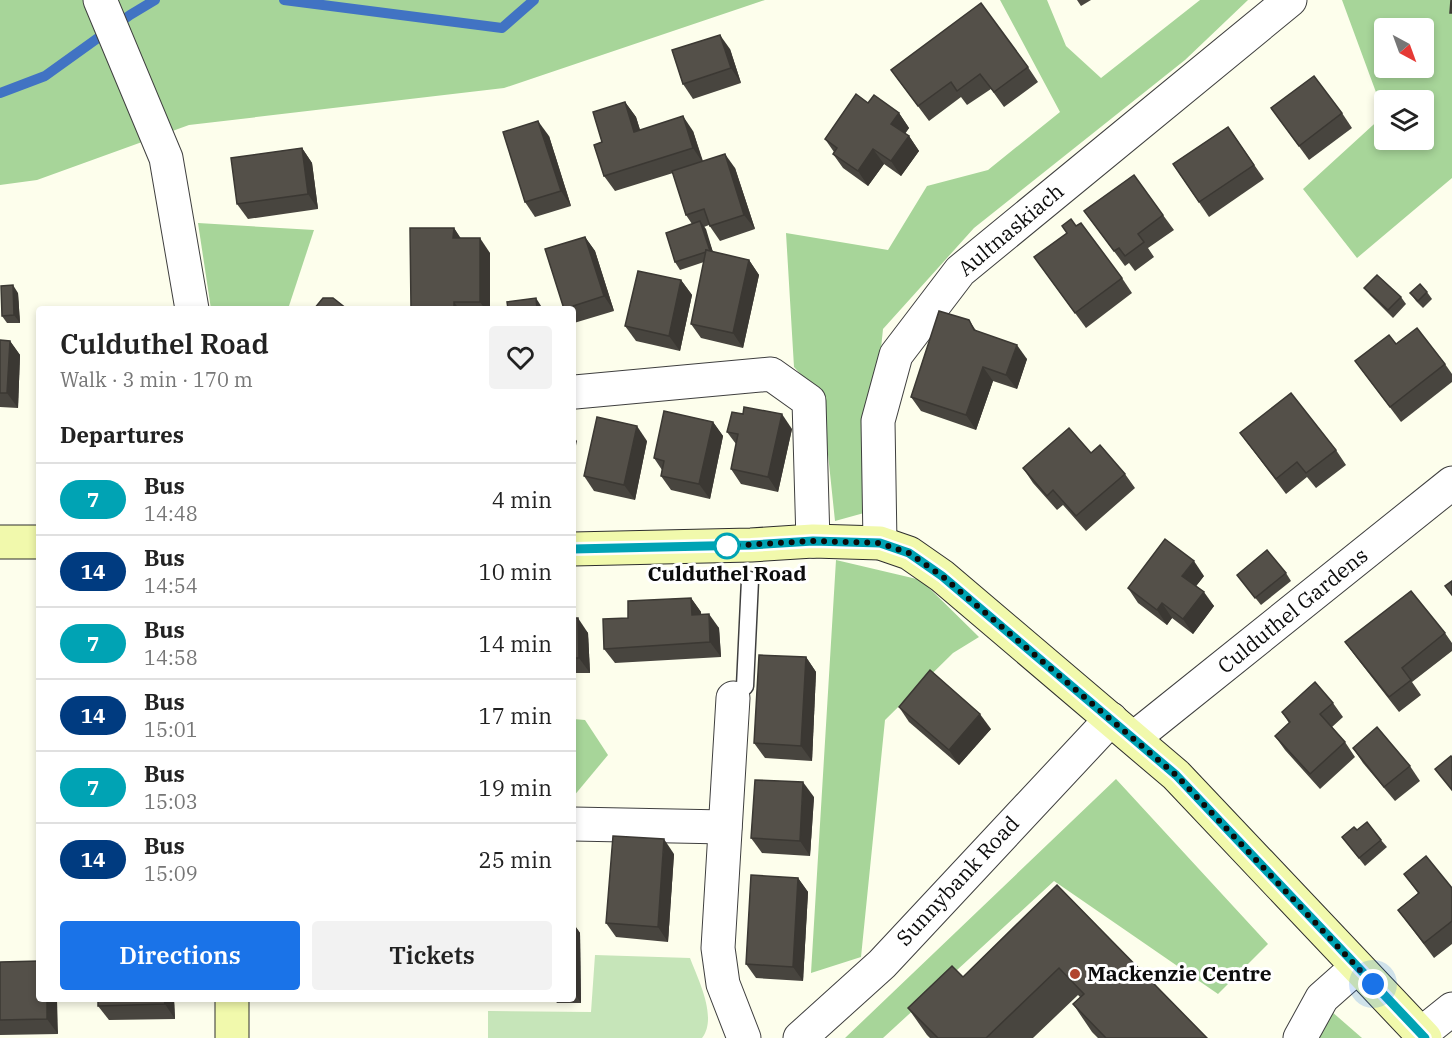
<!DOCTYPE html>
<meta charset="utf-8">
<style>
:root{--surface:#fff;--page:#f2f2f2;--text:#222;--muted:#767676;--line:#e0e0e0;--accent:#1a73e8}
body{margin:0;font-family:"IBM Plex Serif",serif;background:var(--page);color:var(--text);height:100vh;display:flex;flex-direction:column;font-size:22px;white-space:nowrap}
*{box-sizing:border-box;margin:0}
p{font-size:20px;color:var(--muted)}
.icon{flex:none;width:33px;height:33px;fill:none;stroke:currentColor;stroke-width:2;stroke-linecap:round;stroke-linejoin:round}
.map{position:relative;flex:1;overflow:hidden}
.side{position:absolute;left:36px;top:306px;width:540px;height:696px;display:flex;flex-direction:column;background:var(--surface);border-radius:6px;box-shadow:0 3px 9px #0003}
.side>*{flex:none}
.badge{padding:0 12px;border-radius:20px;font-size:21px;line-height:39px}
.needle{width:39px;rotate:139deg}
.fabs{position:absolute;left:1374px;top:18px;display:grid;gap:12px}
.fabs a{display:grid;place-items:center;width:60px;height:60px;border-radius:6px;background:var(--surface);box-shadow:0 3px 9px #0003;font-size:30px}
.you{position:absolute;width:30px;height:30px;margin:-15px;border:4px solid #fff;border-radius:50%;background:#1a73e8;box-shadow:0 0 0 9px #1a73e833}
.map>.badge{position:absolute;translate:-50% -50%;box-shadow:0 0 0 3px #fff}
h2{padding:0 24px;font-size:22px;line-height:54px}
.round{display:grid;place-items:center;flex:none;width:63px;height:63px;border-radius:6px;background:var(--page)}
.summary{display:flex;align-items:center;justify-content:space-between;height:102px;padding:0 24px}
h1{font-size:28px;font-weight:600;line-height:45px}
.cta{display:flex;gap:12px;margin-top:auto;padding:12px 24px}
.cta a{flex:1;height:69px;border-radius:6px;background:var(--accent);color:#fff;font-size:24px;font-weight:600;line-height:69px;text-align:center}
.cta a+a{background:var(--page);color:var(--text)}
ul{padding:0;list-style:none}
li{display:flex;align-items:center;gap:18px;height:72px;padding:0 24px;border-top:2px solid var(--line)}
li div{flex:1}
li b{display:block;font-size:22px}
li em{font-style:normal}
li .badge{min-width:66px;font-weight:700;text-align:center}
.map>svg:first-child{display:block}
.green{fill:#c6e5b9}
.forest{fill:#a7d599;fill-rule:evenodd}
.lines{fill:none;stroke-linecap:round;stroke-linejoin:round}
.stream{stroke:#4173c3;stroke-width:10}
.lane-casing{stroke:#3f3f3f;stroke-width:19}
.street-casing{stroke:#3f3f3f;stroke-width:35}
.secondary-casing{stroke:#2e2e2e;stroke-width:35}
.lane{stroke:#fff;stroke-width:16}
.street{stroke:#fff;stroke-width:33}
.secondary{stroke:#f1f9ac;stroke-width:33}
.wall{fill:#48453f}
.shaded-wall{fill:#3b3833}
.building{fill:#545049;stroke:#3b3833;stroke-width:1.5}
.line-casing{stroke:#fff;stroke-width:14}
.line{stroke:#00a3b4;stroke-width:9}
.walk{stroke:#0c0c0c;stroke-width:6;stroke-dasharray:0 10.8}
.stop-dot{fill:#fff;stroke:#00a3b4;stroke-width:3}
.poi-dot{fill:#b1452f;stroke:#fff;stroke-width:2}
.labels{text-anchor:middle;stroke-width:6;stroke-linejoin:round;paint-order:stroke}
.street-label{font-size:21px;fill:#0c0c0c;stroke:#fff}
.stop-label{font-size:21px;font-weight:bold;fill:#0c0c0c;stroke:#fff}
.poi-label{font-size:21px;font-weight:bold;fill:#0c0c0c;stroke:#fff;text-anchor:start}
</style>
<div class="map">
<svg width="1452" height="1038" viewBox="0 0 1452 1038">
<rect width="100%" height="100%" fill="#fdfeec"/>
<path class="green" d="M595,955L690,958C698,979 718,1018 702,1038H488V1011L591,1012Z"/>
<g class="forest">
<polygon points="0,0 765,0 504,88 189,125 37,180 0,185"/>
<polygon points="1000,0 1047,0 1066,46 1101,78 1200,0 1248,0 1185,60 974,228 883,329 864,513 835,521 822,397 794,367 786,233 888,250 927,186 988,170 1060,112"/>
<path d="M1342,0H1452V178L1357,258L1303,189L1384,115V140H1424V100H1384V114ZM1384,28H1424V68H1384Z"/>
<polygon points="198,223 314,230 288,309 211,309"/>
<polygon points="836,560 921,580 979,637 953,653 885,720 861,957 811,973"/>
<polygon points="573,719 585,720 608,755 573,797"/>
<polygon points="1116,779 1268,944 1218,994 1054,881 883,1038 845,1038"/>
<polygon points="1331,1011 1362,1038 1304,1038"/>
</g>
<g class="lines">
<g class="stream">
<polyline points="284,0 502,28 534,0"/>
<polyline points="0,93 45,76 130,15 155,0"/>
</g>
<g class="lane-casing">
<polyline id="lane" points="733,698 745,686 750,580"/>
</g>
<g class="street-casing">
<g id="street">
<polyline points="100,0 166,158 192,309"/>
<polyline points="575,392 771,374 809,401 813,541"/>
<polyline points="880,543 878,421 896,355 960,271 1290,0"/>
<polyline points="733,698 718,948 723,984 744,1038"/>
<polyline points="1134,738 1452,483"/>
<polyline points="573,824 725,827"/>
<polyline points="1421,1034 1452,1009"/>
<polyline points="800,1038 882,964 1111,719"/>
<polyline points="1300,1038 1322,998 1357,967"/>
</g>
</g>
<g class="secondary-casing">
<g id="secondary">
<polyline points="0,542 39,542"/>
<polyline points="573,549 751,545 813,541 880,543 909,553 942,576 1176,775 1425,1038"/>
<polyline points="232,1038 232,999"/>
</g>
</g>
<use href="#lane" class="lane"/>
<use href="#street" class="street"/>
<use href="#secondary" class="secondary"/>
</g>
<g class="wall">
<polygon points="1077,0 1091,0 1081,6"/>
<polygon points="730,49 741,83 693,99 683,84"/>
<polygon points="1028,67 1038,82 1004,107 991,89 967,105 961,97 929,121 891,70"/>
<polygon points="625,102 636,117 640,130 693,131 703,161 735,168 755,229 720,241 709,225 704,227 713,252 749,260 759,275 743,348 701,338 691,324 704,262 680,270 675,262 692,224 686,215 673,173 615,191 604,176 602,142"/>
<polygon points="868,103 899,113 909,128 905,134 909,136 919,151 901,176 884,164 868,186 843,168 833,154 834,152 825,139"/>
<polygon points="1271,108 1342,113 1352,128 1309,160"/>
<polygon points="1228,127 1264,179 1209,217 1173,164"/>
<polygon points="549,136 571,206 535,217 525,202"/>
<polygon points="302,148 312,163 318,209 248,219 237,204"/>
<polygon points="1084,211 1163,215 1174,230 1148,248 1154,257 1135,271 1129,263 1125,266"/>
<polygon points="1076,226 1122,278 1132,293 1086,328 1045,272"/>
<polygon points="454,228 460,238 490,253 490,309 411,309"/>
<polygon points="585,237 595,251 614,311 574,323 573,321 573,309 564,309"/>
<polygon points="681,280 692,295 680,351 636,341 625,326"/>
<polygon points="1364,288 1401,297 1406,304 1393,318 1370,295"/>
<polygon points="1427,292 1432,299 1423,308 1416,301 1410,293"/>
<polygon points="18,293 20,323 7,323 2,316"/>
<polygon points="969,320 977,332 1027,359 1017,389 993,381 976,430 921,411 911,397"/>
<polygon points="0,340 10,341 20,355 18,408 0,407"/>
<polygon points="1396,344 1445,364 1452,374 1452,382 1401,422 1355,361"/>
<polygon points="743,414 792,429 778,492 741,484 731,469 736,444 727,432"/>
<polygon points="713,422 723,436 710,499 671,490 661,476 662,470 654,458"/>
<polygon points="1240,433 1336,450 1346,465 1316,488 1307,477 1286,494"/>
<polygon points="647,441 635,500 594,491 584,476"/>
<polygon points="1091,453 1125,474 1135,488 1086,531 1063,505 1057,510 1033,483 1023,468"/>
<polygon points="1286,573 1291,581 1261,605 1237,575"/>
<polygon points="1204,576 1196,586 1214,606 1193,634 1172,618 1167,625 1138,603 1128,588"/>
<polygon points="691,598 701,612 701,614 719,628 721,657 615,663 604,649 628,618"/>
<polygon points="573,618 588,633 590,673 573,673"/>
<polygon points="1445,633 1452,643 1452,651 1412,682 1421,695 1399,712 1356,657 1345,642"/>
<polygon points="806,657 816,672 812,761 765,758 754,743"/>
<polygon points="1333,703 1343,717 1332,727 1345,742 1355,757 1320,789 1285,750 1275,736 1289,723 1282,712"/>
<polygon points="899,707 991,729 959,765 909,722"/>
<polygon points="1353,748 1410,766 1420,781 1395,801 1363,763"/>
<polygon points="814,797 810,856 762,853 751,838"/>
<polygon points="1357,830 1381,840 1387,847 1365,866 1342,837"/>
<polygon points="674,854 668,942 616,937 606,923"/>
<polygon points="1404,874 1452,888 1452,944 1434,958 1398,910 1418,893"/>
<polygon points="798,878 808,892 803,981 756,978 746,964"/>
<polygon points="1057,885 1207,1038 1098,1038 1092,1032 1073,1004 1080,997 1078,995 1033,1038 930,1038 927,1035 908,1008 963,977"/>
<polygon points="573,923 580,933 581,1003 557,1003 554,999 573,999"/>
<polygon points="39,961 58,1034 0,1035 0,962"/>
<polygon points="98,999 174,999 175,1019 109,1020 98,1006"/>
</g>
<g class="shaded-wall">
<polygon points="720,35 730,49 741,83 731,68"/>
<polygon points="625,102 636,117 645,146 634,132"/>
<polygon points="899,113 909,128 901,138 891,124"/>
<polygon points="683,116 693,131 703,163 693,148"/>
<polygon points="538,121 549,136 571,206 561,191"/>
<polygon points="909,136 919,151 901,176 891,161"/>
<polygon points="302,148 312,163 318,209 308,194"/>
<polygon points="873,149 884,164 868,186 858,171"/>
<polygon points="725,154 735,168 755,229 744,215"/>
<polygon points="700,221 706,229 715,259 710,251"/>
<polygon points="454,228 464,243 453,238"/>
<polygon points="585,237 595,251 614,311 604,296"/>
<polygon points="480,238 490,253 490,309 485,309 480,302"/>
<polygon points="749,260 759,275 743,348 733,333"/>
<polygon points="681,280 692,295 680,351 669,336"/>
<polygon points="13,285 18,293 20,323 14,315"/>
<polygon points="536,298 543,309 537,309"/>
<polygon points="454,302 459,309 454,309"/>
<polygon points="10,341 20,355 18,408 7,393"/>
<polygon points="1017,345 1027,359 1017,389 1006,375"/>
<polygon points="983,367 993,381 976,430 966,415"/>
<polygon points="782,414 792,429 778,492 768,477"/>
<polygon points="713,422 723,436 710,499 699,484"/>
<polygon points="637,426 647,441 635,500 624,485"/>
<polygon points="573,436 577,441 573,459"/>
<polygon points="1194,561 1204,576 1193,590 1182,576"/>
<polygon points="1204,592 1214,606 1193,634 1183,619"/>
<polygon points="691,598 701,612 702,630 692,615"/>
<polygon points="1162,603 1172,618 1167,625 1157,610"/>
<polygon points="709,614 719,628 721,657 710,642"/>
<polygon points="578,618 588,633 590,673 579,658"/>
<polygon points="806,657 816,672 812,761 801,746"/>
<polygon points="980,714 991,729 959,765 949,750"/>
<polygon points="803,782 814,797 810,856 800,841"/>
<polygon points="664,839 674,854 668,942 658,927"/>
<polygon points="798,878 808,892 803,981 793,967"/>
<polygon points="573,923 580,933 581,1003 573,991"/>
<polygon points="47,999 57,999 58,1034 47,1019"/>
<polygon points="164,999 174,999 175,1019 165,1004"/>
</g>
<g class="building">
<polygon points="1451,0 1452,0 1452,13 1450,13"/>
<polygon points="981,3 1028,67 994,92 980,74 957,91 951,82 918,106 891,70"/>
<polygon points="720,35 731,68 683,84 672,50"/>
<polygon points="1314,76 1342,113 1299,146 1271,108"/>
<polygon points="856,94 868,103 874,95 899,113 891,124 909,136 891,161 873,149 858,171 833,154 837,148 825,139"/>
<polygon points="625,102 634,132 683,116 693,148 604,176 594,145 602,142 593,112"/>
<polygon points="538,121 561,191 525,202 503,132"/>
<polygon points="1228,127 1254,165 1199,202 1173,164"/>
<polygon points="302,148 308,194 237,204 231,158"/>
<polygon points="725,154 744,215 710,226 704,209 686,215 672,171"/>
<polygon points="1134,175 1163,215 1138,234 1144,242 1125,256 1119,248 1114,251 1084,211"/>
<polygon points="1071,219 1076,226 1081,223 1122,278 1075,313 1034,257 1067,233 1062,226"/>
<polygon points="700,221 710,251 706,250 706,252 675,262 666,233"/>
<polygon points="410,228 454,228 453,238 480,238 480,302 454,302 454,309 411,309"/>
<polygon points="585,237 604,296 564,309 545,249"/>
<polygon points="706,250 749,260 733,333 691,324"/>
<polygon points="638,271 681,280 669,336 625,326"/>
<polygon points="1377,275 1401,297 1388,310 1364,288"/>
<polygon points="1420,284 1427,292 1418,301 1410,293"/>
<polygon points="13,285 14,315 2,316 1,286"/>
<polygon points="323,298 333,298 347,309 314,309"/>
<polygon points="536,298 537,309 508,309 507,302"/>
<polygon points="939,311 969,320 974,330 1017,345 1006,375 983,367 966,415 911,397"/>
<polygon points="1417,328 1445,364 1390,407 1355,361 1389,335 1396,344"/>
<polygon points="0,340 10,341 7,393 0,393"/>
<polygon points="1291,393 1336,450 1306,473 1297,462 1276,479 1240,433"/>
<polygon points="744,407 782,414 768,477 731,469 738,434 727,432 732,412 743,414"/>
<polygon points="664,411 713,422 699,484 661,476 664,461 654,458"/>
<polygon points="597,417 637,426 624,485 584,476"/>
<polygon points="1069,428 1091,453 1100,445 1125,474 1076,516 1053,490 1047,496 1023,468"/>
<polygon points="1165,539 1194,561 1182,576 1204,592 1183,619 1162,603 1157,610 1128,588"/>
<polygon points="1267,550 1286,573 1255,598 1237,575"/>
<polygon points="1452,581 1452,595 1445,586"/>
<polygon points="1411,591 1445,633 1402,668 1411,680 1389,697 1345,642"/>
<polygon points="691,598 692,615 709,614 710,642 604,649 603,619 628,618 628,601"/>
<polygon points="573,618 578,618 579,658 573,658"/>
<polygon points="759,655 806,657 801,746 754,743"/>
<polygon points="930,670 980,714 949,750 899,707"/>
<polygon points="1315,682 1333,703 1320,714 1345,742 1310,774 1275,736 1290,722 1282,712"/>
<polygon points="1377,727 1410,766 1384,787 1353,748"/>
<polygon points="1451,756 1452,758 1452,790 1435,769"/>
<polygon points="755,780 803,782 800,841 751,838"/>
<polygon points="1367,822 1381,840 1359,858 1342,837 1354,827 1357,830"/>
<polygon points="613,836 664,839 658,927 606,923"/>
<polygon points="1426,856 1452,888 1452,921 1424,943 1398,910 1419,893 1404,874"/>
<polygon points="751,875 798,878 793,967 746,964"/>
<polygon points="1057,885 1207,1038 1106,1038 1073,1004 1084,994 1059,968 986,1038 938,1038 908,1008 952,966 963,977"/>
<polygon points="39,961 39,999 47,999 47,1019 0,1020 0,962"/>
<polygon points="98,999 164,999 165,1004 98,1006"/>
</g>
<g class="lines">
<g class="line-casing">
<polyline id="line" points="573,549 751,545 813,541 880,543 909,553 942,576 1176,775 1425,1038"/>
</g>
<use href="#line" class="line"/>
<polyline class="walk" points="727,546 813,541 880,543 909,553 942,576 1176,775 1373,984"/>
</g>
<circle class="stop-dot" cx="727" cy="546" r="12"/>
<circle class="poi-dot" cx="1075" cy="974" r="6"/>
<g class="labels">
<g class="street-label">
<text transform="translate(1011 230) rotate(-40)" y="7">Aultnaskiach</text>
<text transform="translate(1293 611) rotate(-39)" y="7">Culduthel Gardens</text>
<text transform="translate(958 881) rotate(-47)" y="7">Sunnybank Road</text>
</g>
<g class="stop-label">
<text x="727" y="581">Culduthel Road</text>
</g>
<g class="poi-label">
<text x="1087" y="981">Mackenzie Centre</text>
</g>
</g>
</svg>
<div class="fabs">
<a><svg class="needle" viewBox="-14 -14 28 28"><path d="M0-13l5 13h-10z" fill="#e53935"/><path d="M0 13l5-13h-10z" fill="#767676"/></svg></a>
<a><svg class="icon" aria-label="layers" viewBox="0 0 24 24"><path d="M12 4l9 5-9 5-9-5zM3 14l9 5 9-5"/></svg></a>
</div>
<div class="you" style="left:1373px;top:984px"></div>
<section class="side">
<div class="summary"><div><h1>Culduthel Road</h1><p>Walk · 3 min · 170 m</p></div><a class="round"><svg class="icon" aria-label="heart" viewBox="0 0 24 24"><path d="M12 20l-8-8c-3-5 5-10 8-4 3-6 11-1 8 4z"/></svg></a></div>
<h2>Departures</h2>
<ul>
<li><span class="badge" style="background:#00a3b4;color:#fff">7</span><div><b>Bus</b><p>14:48</p></div><em>4 min</em></li>
<li><span class="badge" style="background:#003b80;color:#fff">14</span><div><b>Bus</b><p>14:54</p></div><em>10 min</em></li>
<li><span class="badge" style="background:#00a3b4;color:#fff">7</span><div><b>Bus</b><p>14:58</p></div><em>14 min</em></li>
<li><span class="badge" style="background:#003b80;color:#fff">14</span><div><b>Bus</b><p>15:01</p></div><em>17 min</em></li>
<li><span class="badge" style="background:#00a3b4;color:#fff">7</span><div><b>Bus</b><p>15:03</p></div><em>19 min</em></li>
<li><span class="badge" style="background:#003b80;color:#fff">14</span><div><b>Bus</b><p>15:09</p></div><em>25 min</em></li>
</ul>
<div class="cta"><a>Directions</a><a>Tickets</a></div>
</section>
</div>
